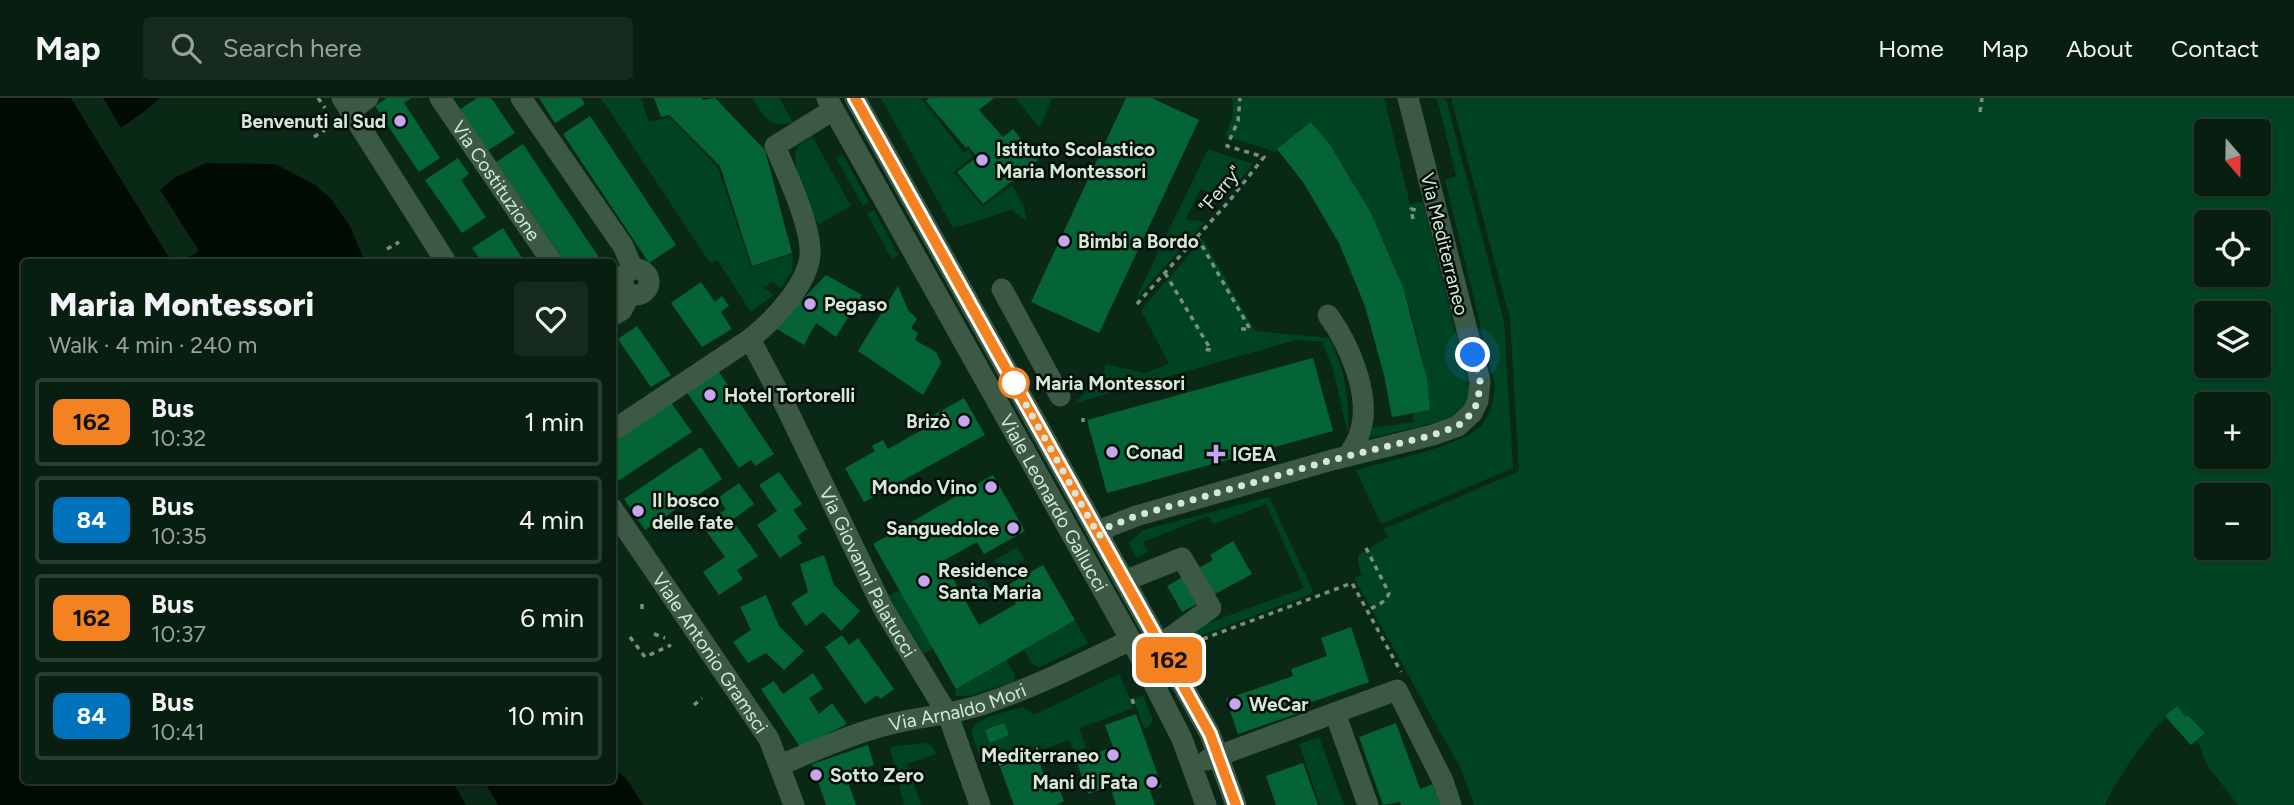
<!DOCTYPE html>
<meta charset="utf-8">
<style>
:root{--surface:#081e10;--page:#162b1e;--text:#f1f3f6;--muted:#98a29f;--line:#293c30}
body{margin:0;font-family:Figtree,sans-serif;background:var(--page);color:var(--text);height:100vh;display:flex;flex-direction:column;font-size:26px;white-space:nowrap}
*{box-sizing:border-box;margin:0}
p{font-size:23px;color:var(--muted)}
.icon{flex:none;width:38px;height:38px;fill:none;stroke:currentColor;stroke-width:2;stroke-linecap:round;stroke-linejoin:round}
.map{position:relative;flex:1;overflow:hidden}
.panel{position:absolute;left:21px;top:161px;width:595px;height:525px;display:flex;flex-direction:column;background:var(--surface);border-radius:7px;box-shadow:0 2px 5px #0004,0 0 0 2px var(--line)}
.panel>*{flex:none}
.badge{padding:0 14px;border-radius:10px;font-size:24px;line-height:46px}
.needle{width:46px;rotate:160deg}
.tools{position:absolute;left:2194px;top:21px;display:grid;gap:14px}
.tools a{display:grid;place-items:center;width:77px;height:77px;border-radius:7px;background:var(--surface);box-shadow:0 2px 5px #0004,0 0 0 2px var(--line);font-size:35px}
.you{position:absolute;width:35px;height:35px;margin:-18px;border:5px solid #fff;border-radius:50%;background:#1a73e8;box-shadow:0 0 0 10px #1a73e833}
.map>.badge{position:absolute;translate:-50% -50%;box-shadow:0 0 0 4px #fff}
.round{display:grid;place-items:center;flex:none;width:74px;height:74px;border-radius:7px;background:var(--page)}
.summary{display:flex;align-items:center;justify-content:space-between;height:119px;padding:0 28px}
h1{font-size:33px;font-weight:800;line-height:52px}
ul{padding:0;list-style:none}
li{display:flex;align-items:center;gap:21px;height:88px;margin:0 14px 10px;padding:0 14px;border:4px solid var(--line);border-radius:7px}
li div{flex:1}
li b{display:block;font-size:26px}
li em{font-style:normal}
li .badge{min-width:77px;font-weight:700;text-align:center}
header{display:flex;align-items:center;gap:42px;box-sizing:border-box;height:98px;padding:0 35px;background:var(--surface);border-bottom:2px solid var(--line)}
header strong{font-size:33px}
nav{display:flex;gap:38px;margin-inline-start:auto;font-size:24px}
.search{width:490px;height:63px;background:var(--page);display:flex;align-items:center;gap:18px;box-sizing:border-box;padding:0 24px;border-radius:7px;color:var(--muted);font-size:26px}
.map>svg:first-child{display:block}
.green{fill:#004322;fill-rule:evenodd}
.water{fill:#000c02}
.pier{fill:#0a2816}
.building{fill:#056436}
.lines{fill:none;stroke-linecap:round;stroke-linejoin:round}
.path{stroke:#799081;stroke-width:3.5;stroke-dasharray:5 5;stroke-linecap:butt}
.minor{stroke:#3b5945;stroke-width:21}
.line-casing{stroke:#fff;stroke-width:16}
.line{stroke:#f58220;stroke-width:10}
.walk{stroke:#d6e7da;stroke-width:7;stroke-dasharray:0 12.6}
.poi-dot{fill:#c7a6f0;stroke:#030e06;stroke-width:2.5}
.stop-dot{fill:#fff;stroke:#f58220;stroke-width:3.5}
.labels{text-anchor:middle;stroke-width:5;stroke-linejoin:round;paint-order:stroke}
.poi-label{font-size:19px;font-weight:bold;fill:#d6e7da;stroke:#030e06;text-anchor:start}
.street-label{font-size:19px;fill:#d6e7da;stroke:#030e06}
.stop-label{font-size:19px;font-weight:bold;fill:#d6e7da;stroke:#030e06;text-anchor:start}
</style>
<header>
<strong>Map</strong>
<div class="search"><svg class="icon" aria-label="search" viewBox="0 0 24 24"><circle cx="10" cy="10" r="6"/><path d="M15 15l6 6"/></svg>Search here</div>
<nav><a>Home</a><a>Map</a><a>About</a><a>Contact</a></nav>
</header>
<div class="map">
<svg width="2294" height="707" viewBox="0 0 2294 707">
<rect width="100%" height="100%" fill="#0a2816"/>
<g class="green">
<polygon points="601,0 641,0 649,24 669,19 718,70 751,169 793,156 792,174 781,190 773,184 763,189 774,197 751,214 717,162 710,165"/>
<path d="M752,0H779L793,24C771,33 762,16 752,0Z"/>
<polygon points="881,0 921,0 964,55 968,52 973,59 953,74 983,109 1012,87 1024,109 1027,123 1012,112 953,130"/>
<polygon points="1015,0 1052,0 1040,30"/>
<path d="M1232,0H1384L1410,106L1423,104L1470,293C1470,301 1468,307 1461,313C1448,325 1389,335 1369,340L1372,330L1414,324L1413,315L1430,312C1420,207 1376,107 1311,24L1276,54L1225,38C1231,26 1235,14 1232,0Z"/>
<path d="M1437,0L1446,1L1504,223L1513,370L1381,426L1356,372C1386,363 1460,349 1481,328C1491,317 1494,302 1495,287L1445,82L1456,78Z"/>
<path d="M1451,0H2294V707H2238L2207,667L2197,642L2205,635L2189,617L2186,619L2176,608C2154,628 2117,679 2105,707H1474L1461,671L1354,480L1362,477L1358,466V457L1388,439L1384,431L1519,373L1510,221ZM2207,33H2259V86H2207ZM2207,124H2259V177H2207ZM2207,215H2259V268H2207ZM2207,306H2259V359H2207ZM2207,397H2259V450H2207Z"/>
<polygon points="812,38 851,108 818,127 796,74 795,54 798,48"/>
<polygon points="1208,51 1253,66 1226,99 1200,91 1186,121 1205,124 1135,202"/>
<polygon points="843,57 869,104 863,108 836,60"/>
<polygon points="874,112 898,157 892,161 867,116"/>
<path d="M1203,141L1255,233L1329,240C1345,271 1350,301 1348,336L1332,267L1322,244L1296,242L1075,305L1104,274L1105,266L1146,275L1169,266L1141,212Z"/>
<polygon points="1269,399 1314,495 1184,544 1187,533 1304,490 1266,406 1213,426 1208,418 1143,444 1148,454 1136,460 1129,445 1143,432"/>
<polygon points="1017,449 1025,462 1002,475 995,462"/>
<polygon points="973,462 992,494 980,500 962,469"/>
<polygon points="900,492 933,550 924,556 888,498"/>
<polygon points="1075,522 1088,546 1039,569 1031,565 1024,552"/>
<polygon points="1006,562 1015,577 1015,583 970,598 955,598 956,591"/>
<path d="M1119,576L1134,610L1079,630L1086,650L1074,654L1069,642L1042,652L1040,647L983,668L971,633C977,618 1007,614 1023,609L1034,617Z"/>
<polygon points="1143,597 1153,623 1145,632 1133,601"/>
<polygon points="1319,639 1344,707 1320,707 1299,646"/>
<polygon points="926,645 932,648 936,656 907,666 921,707 904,707 890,651 895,648"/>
</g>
<g class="water">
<polygon points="0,0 71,0 172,164 24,164 24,682 452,683 466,707 0,707"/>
<polygon points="103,0 160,0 150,9 121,30"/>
<polygon points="207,65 275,66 314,86 332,102 351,130 365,164 179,164 199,153 160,92 174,80"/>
<polygon points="613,670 626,680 643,707 498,707 484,683 612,682"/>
</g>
<polygon class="pier" points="71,0 75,0 176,163 194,152 157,94 158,89 199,153 179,164 172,164"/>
<g class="building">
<polygon points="387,0 411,0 404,5 440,60 419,74 375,8"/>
<polygon points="477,0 491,0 515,35 487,53 459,12"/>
<polygon points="539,0 581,0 585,6 555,25"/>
<polygon points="654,0 702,0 703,2 715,0 765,52 792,155 752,168 720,68 669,17 661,19"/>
<polygon points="929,0 994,0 979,12 1003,39 1013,31 1038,62 983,106 957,74 977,59 968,48 966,50 926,3"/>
<polygon points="1126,0 1152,0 1199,22 1099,235 1031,204"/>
<polygon points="590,18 676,147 649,165 563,36"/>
<polygon points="1311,24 1330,47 1371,115 1403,189 1427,281 1430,312 1392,319 1384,277 1365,208 1339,145 1303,84 1277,51"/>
<polygon points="523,46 602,164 565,164 496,64"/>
<polygon points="458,60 469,76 461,82 486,119 462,135 425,82"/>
<polygon points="503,130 511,143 525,164 482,164 472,150"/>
<polygon points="826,177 862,197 836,239 816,225 804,247 775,230"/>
<polygon points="701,184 715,204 722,198 729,208 721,214 732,231 702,249 671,205"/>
<polygon points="898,188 908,212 917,221 911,230 918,235 915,242 936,254 941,265 923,297 858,253"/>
<polygon points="637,228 671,277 651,289 618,241"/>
<polygon points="1313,260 1333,333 1107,395 1087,322"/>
<polygon points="717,271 774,356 755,368 751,362 739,370 686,293"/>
<polygon points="964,300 985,337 864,404 845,370 875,353 872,348 883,342 888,351 927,329 923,323"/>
<polygon points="670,303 692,334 612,387 612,341"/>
<polygon points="701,349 722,381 645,432 624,401"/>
<polygon points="779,374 802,406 793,412 807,431 797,438 802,445 780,460 757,427 777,413 759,387"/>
<polygon points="993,377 1025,433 984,456 977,444 943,463 979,527 1016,506 1006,488 1043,467 1075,522 956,591 873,446"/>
<polygon points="739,385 754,406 732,422 758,458 737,472 743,481 719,497 703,474 725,459 702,427 726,411 718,400"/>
<polygon points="1233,443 1252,476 1182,514 1167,488 1213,462 1210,457"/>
<polygon points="824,457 834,487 860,513 841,533 823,514 806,528 791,505 808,494 800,466"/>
<polygon points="766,497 779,528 804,553 784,572 766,555 748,565 733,544 751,532 740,509"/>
<polygon points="1351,529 1369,584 1306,606 1308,612 1238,636 1226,601 1293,578 1291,571 1327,558 1321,540"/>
<polygon points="842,537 849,547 858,540 894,591 880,601 877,597 865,606 825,549"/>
<polygon points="813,575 823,591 809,600 819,616 832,605 847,626 800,649 761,591 774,583 783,596"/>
<polygon points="2177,608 2186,619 2188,617 2205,635 2191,647 2165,618"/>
<polygon points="1136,616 1162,689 1150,693 1155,707 1116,707 1110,688 1088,696 1076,662 1113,649 1105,627"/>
<polygon points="1004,625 1009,637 990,645 985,632"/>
<polygon points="1396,625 1420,691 1433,686 1440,707 1401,707 1400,704 1383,707 1359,639"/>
<polygon points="868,647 874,667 845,676 856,707 826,707 812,666"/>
<polygon points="1036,655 1051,695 1060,692 1064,703 1056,707 1014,707 1000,669"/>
<polygon points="1303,665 1318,707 1276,707 1266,678"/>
</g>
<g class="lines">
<g class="path">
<polyline points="318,0 325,10"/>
<polyline points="1980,14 1982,0"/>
<polyline points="314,39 325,32"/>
<polyline points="1413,121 1411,111 1416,112"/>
<polyline points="1197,139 1250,231 1236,231"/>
<polyline points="387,151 399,144"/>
<polyline points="1165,175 1211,252 1201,251"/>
<polyline points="1137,206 1230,102 1264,59 1227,48 1238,23 1240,0"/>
<polyline points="1083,320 1083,324"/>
<path d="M1366,450L1389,495C1386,504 1376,509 1366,512"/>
<polyline points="642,506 642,516"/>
<polyline points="654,536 665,540"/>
<polyline points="630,539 645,559 671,547"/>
<polyline points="1203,541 1352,485 1401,574"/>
<polyline points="1132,601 1135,610"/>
<polyline points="694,607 702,600"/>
<polyline points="1075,658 1086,654"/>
<polyline points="999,666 1038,651"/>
</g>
<g class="minor">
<polyline points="342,0 446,164"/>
<path id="s1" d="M440,0L552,164"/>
<polyline points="521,0 623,148 633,171"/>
<path id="s2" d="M827,0L1137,553L1182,641L1206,707"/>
<polyline points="855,0 1210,636 1236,707"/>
<polyline points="350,13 368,0"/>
<circle cx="636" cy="184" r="13"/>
<polyline points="1002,191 1060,298"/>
<path d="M1328,217C1349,246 1372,298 1360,334C1358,343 1352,351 1348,358"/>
<polyline points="612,218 622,212 630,196"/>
<path id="s3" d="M750,241L786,309L883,510L948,617L980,707"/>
<path d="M612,333L750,241C773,223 813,182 810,150C808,120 787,77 775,48L833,12"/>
<path id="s4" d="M612,410L769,641L794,707"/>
<polyline points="1099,438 1108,429 1136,418 1332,362 1433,337 1458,328 1472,315 1478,303 1480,283 1408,0"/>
<polyline points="1124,483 1182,460 1211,510 1172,538 1161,549"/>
<polyline points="1335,615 1368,707"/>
<polyline points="1207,662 1397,592 1443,683 1451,707"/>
<path id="s5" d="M780,667C817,652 855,634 895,625C925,618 955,616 984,606C1035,589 1082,565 1131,542"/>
</g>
</g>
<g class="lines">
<g class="line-casing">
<polyline id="line" points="855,0 1210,636 1236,707"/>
</g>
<use href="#line" class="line"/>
<polyline class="walk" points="1014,285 1099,438 1108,429 1136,418 1332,362 1433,337 1458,328 1472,315 1478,303 1480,283 1473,257"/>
</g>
<g class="poi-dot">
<circle cx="400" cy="23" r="7"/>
<circle cx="982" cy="62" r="7"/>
<circle cx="1064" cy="143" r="7"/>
<circle cx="810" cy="206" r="7"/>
<circle cx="710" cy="297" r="7"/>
<circle cx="964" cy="323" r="7"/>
<circle cx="1112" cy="354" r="7"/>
<path d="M1212.5 345.5h7v7h7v7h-7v7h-7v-7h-7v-7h7z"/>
<circle cx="991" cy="389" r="7"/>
<circle cx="638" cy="413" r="7"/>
<circle cx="1013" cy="430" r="7"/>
<circle cx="924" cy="483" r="7"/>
<circle cx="1235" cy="606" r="7"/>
<circle cx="1113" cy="657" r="7"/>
<circle cx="816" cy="677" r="7"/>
<circle cx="1152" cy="684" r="7"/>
</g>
<circle class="stop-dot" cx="1014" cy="285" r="14"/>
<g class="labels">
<g class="poi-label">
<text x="386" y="30" text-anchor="end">Benvenuti al Sud</text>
<text x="996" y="58">Istituto Scolastico<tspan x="996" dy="22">Maria Montessori</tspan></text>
<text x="1078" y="150">Bimbi a Bordo</text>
<text x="824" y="213">Pegaso</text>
<text x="724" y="304">Hotel Tortorelli</text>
<text x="950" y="330" text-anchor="end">Brizò</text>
<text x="1126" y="361">Conad</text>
<text x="1232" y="363">IGEA</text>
<text x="977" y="396" text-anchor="end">Mondo Vino</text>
<text x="652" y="409">Il bosco<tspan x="652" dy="22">delle fate</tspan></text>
<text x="999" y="437" text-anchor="end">Sanguedolce</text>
<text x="938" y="479">Residence<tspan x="938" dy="22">Santa Maria</tspan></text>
<text x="1249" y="613">WeCar</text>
<text x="1099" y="664" text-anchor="end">Mediterraneo</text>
<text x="830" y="684">Sotto Zero</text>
<text x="1138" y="691" text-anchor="end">Mani di Fata</text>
</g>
<g class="street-label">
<text dy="7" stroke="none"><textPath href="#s1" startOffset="100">Via Costituzione</textPath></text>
<text transform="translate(1220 91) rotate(-50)" y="7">"Ferry"</text>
<text transform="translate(1445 146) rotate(76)" y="7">Via Mediterraneo</text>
<text dy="7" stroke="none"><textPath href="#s2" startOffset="464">Viale Leonardo Gallucci</textPath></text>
<text dy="7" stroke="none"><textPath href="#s3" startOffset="261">Via Giovanni Palatucci</textPath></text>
<text dy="7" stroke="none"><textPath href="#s4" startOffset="175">Viale Antonio Gramsci</textPath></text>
<text dy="7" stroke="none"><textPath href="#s5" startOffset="187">Via Arnaldo Mori</textPath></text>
</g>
<g class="stop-label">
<text x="1035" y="292">Maria Montessori</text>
</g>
</g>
</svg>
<div class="tools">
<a><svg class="needle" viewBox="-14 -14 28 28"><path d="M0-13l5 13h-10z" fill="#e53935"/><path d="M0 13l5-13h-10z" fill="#98a29f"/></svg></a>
<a><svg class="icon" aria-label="locate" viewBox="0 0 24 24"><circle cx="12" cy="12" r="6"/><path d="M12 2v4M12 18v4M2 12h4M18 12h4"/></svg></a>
<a><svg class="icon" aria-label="layers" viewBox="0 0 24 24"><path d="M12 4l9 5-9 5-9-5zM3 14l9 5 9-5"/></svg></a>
<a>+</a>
<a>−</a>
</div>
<div class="you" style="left:1473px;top:257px"></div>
<b class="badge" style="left:1169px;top:562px;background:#f58220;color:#111">162</b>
<section class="panel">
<div class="summary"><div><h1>Maria Montessori</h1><p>Walk · 4 min · 240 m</p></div><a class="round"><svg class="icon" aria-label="heart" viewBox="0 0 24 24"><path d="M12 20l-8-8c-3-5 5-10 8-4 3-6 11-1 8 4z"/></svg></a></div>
<ul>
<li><span class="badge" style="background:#f58220;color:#111">162</span><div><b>Bus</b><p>10:32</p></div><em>1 min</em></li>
<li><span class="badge" style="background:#0072bc;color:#fff">84</span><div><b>Bus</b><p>10:35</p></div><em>4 min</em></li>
<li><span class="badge" style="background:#f58220;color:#111">162</span><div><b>Bus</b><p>10:37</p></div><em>6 min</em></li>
<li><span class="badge" style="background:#0072bc;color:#fff">84</span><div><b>Bus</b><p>10:41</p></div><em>10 min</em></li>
</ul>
</section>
</div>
